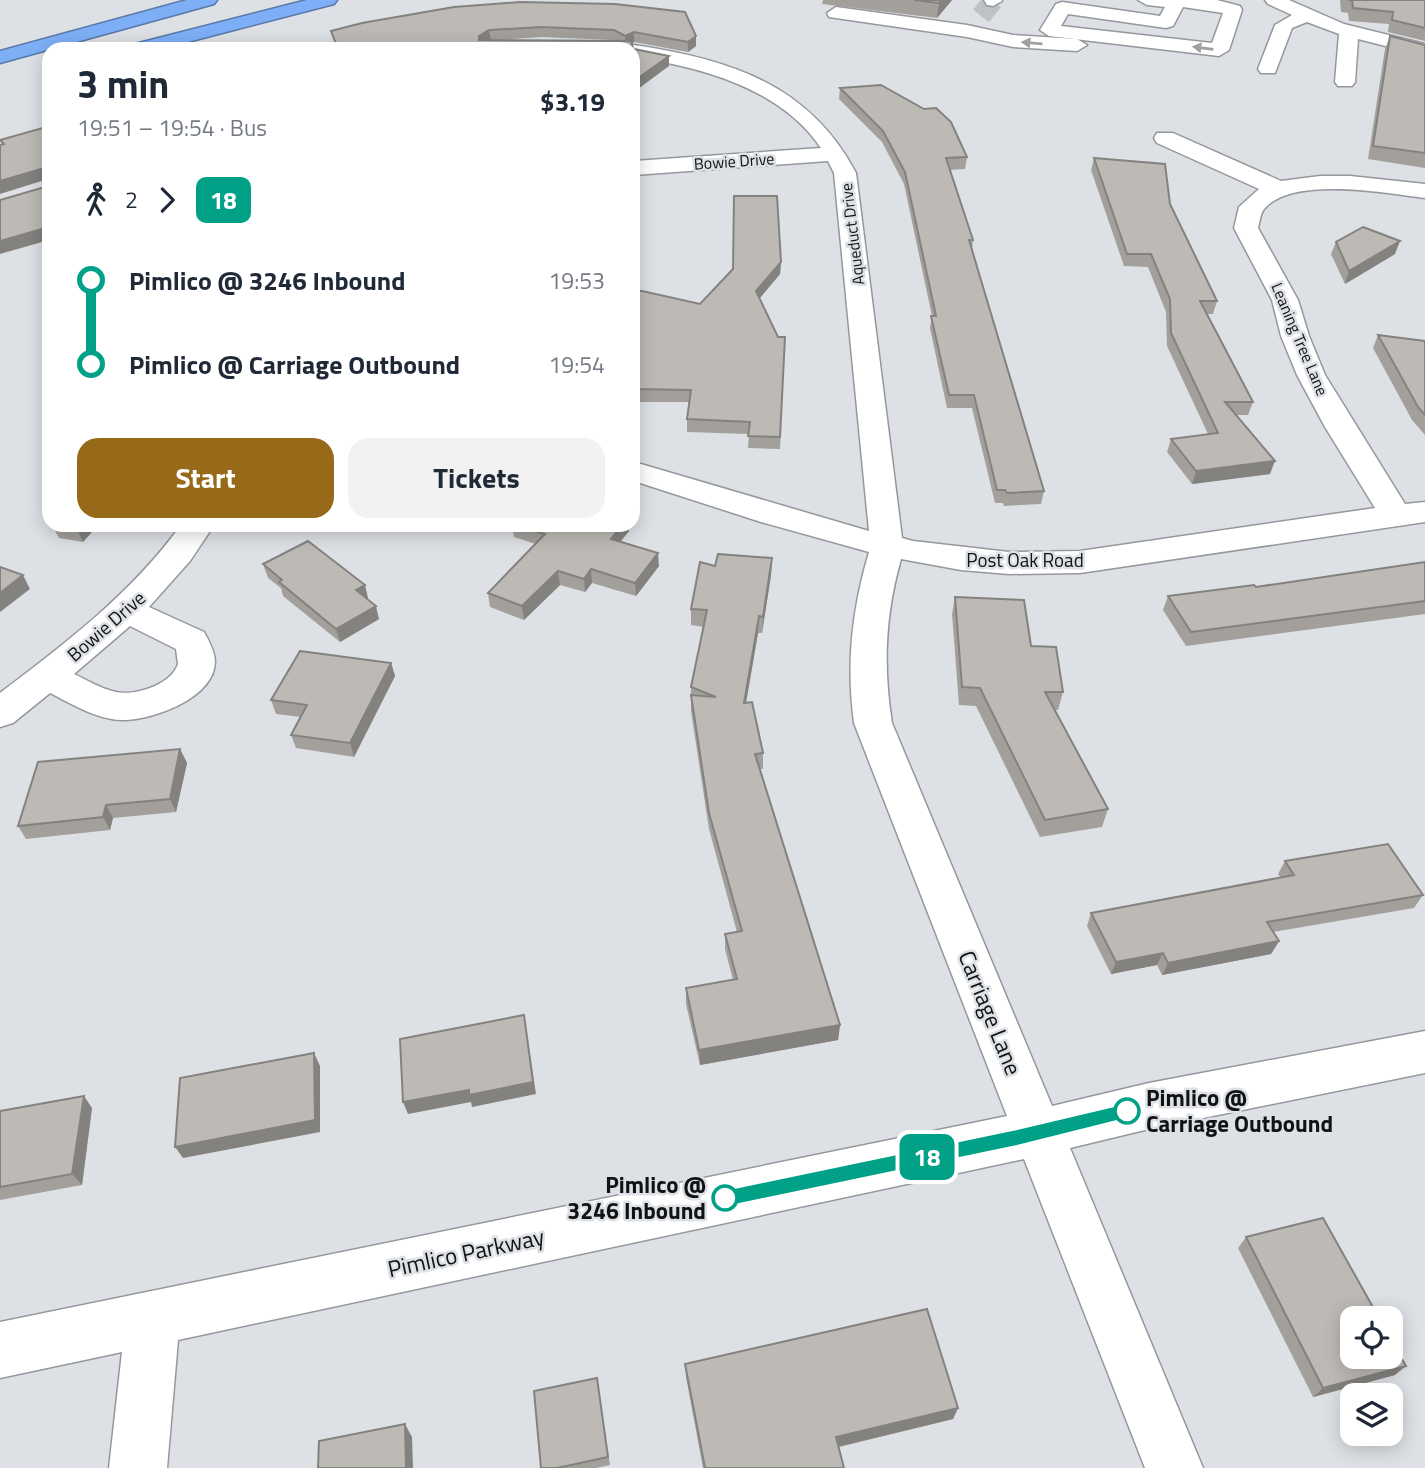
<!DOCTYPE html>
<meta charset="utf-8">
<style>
:root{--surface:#fff;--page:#f2f2f3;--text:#1f2937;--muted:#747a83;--accent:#976a19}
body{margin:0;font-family:"Titillium Web",sans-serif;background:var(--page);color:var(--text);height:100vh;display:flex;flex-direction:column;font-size:26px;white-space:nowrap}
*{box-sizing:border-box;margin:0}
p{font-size:23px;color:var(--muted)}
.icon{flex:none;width:38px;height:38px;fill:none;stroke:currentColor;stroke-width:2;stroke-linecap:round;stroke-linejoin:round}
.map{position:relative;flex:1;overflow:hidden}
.panel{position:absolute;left:42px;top:42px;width:598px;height:490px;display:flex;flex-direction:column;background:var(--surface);border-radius:21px;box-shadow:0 4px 18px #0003}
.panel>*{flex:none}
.badge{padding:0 14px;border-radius:10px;font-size:24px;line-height:46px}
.fabs{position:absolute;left:1340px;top:1306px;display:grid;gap:14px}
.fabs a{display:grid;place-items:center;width:63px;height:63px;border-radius:14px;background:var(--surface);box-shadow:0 4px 18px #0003;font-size:35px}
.map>.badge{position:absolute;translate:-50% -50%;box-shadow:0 0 0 4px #fff}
.legs{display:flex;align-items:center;gap:10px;height:77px;padding:0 35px;font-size:23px}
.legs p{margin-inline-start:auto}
.headline{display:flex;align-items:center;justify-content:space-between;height:119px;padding:0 35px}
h1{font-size:38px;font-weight:700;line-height:52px}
.primary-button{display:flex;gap:14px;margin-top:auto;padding:14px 35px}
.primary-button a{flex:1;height:80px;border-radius:21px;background:var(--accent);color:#fff;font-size:28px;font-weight:700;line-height:80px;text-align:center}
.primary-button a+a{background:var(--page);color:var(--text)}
ul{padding:0 35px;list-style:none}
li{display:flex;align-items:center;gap:24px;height:84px;font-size:26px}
li i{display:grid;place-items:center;width:10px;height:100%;margin:0 9px;background:currentColor}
li i::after{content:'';width:18px;height:18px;margin:-9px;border:5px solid;border-radius:50%;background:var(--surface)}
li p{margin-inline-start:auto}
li:first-child i{background:linear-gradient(#0000 50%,currentColor 0)}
li:last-child i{background:linear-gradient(currentColor 50%,#0000 0)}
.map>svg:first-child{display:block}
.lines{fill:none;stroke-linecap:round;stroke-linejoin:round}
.minor-tunnel{stroke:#bec2c6;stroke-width:20;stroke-dasharray:20 10;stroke-linecap:butt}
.minor-casing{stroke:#95979c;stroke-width:3}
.highway-casing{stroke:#5878a7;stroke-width:3}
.minor{fill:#fff;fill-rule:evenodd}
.highway{fill:#7eaff6;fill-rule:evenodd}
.wall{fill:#a3a09c;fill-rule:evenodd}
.shaded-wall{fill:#84827f}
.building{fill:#bdbab5;stroke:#84827f;stroke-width:2}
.oneway{fill:#a0a0a1}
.line-1{fill:#00a186;stroke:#fff;stroke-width:2}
.stop-1-dot{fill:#fff;stroke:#00a186;stroke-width:3.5}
.labels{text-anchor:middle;stroke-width:5;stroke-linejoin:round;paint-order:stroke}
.far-street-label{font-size:16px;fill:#111214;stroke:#dde1e5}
.street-label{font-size:19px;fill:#111214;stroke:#dde1e5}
.near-street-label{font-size:23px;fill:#111214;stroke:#dde1e5}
.near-stop-label{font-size:23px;font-weight:bold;fill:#111214;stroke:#dde1e5;text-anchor:start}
</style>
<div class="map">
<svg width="1425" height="1468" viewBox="0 0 1425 1468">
<rect width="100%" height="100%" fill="#dde1e5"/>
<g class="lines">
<polyline class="minor-tunnel" points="981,16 993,1"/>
<g class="minor-casing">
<g id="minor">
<polygon points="984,0 1002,0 1002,1 993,6 987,5"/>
<path d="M1138,0H1217L1240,6L1242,10L1229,50L1219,56L1049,36L1040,30L1056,4L1062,2L1160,16L1165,7L1147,5ZM1183,7L1223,13L1212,43L1061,26L1068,14L1166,28L1173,26Z"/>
<polygon points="1265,0 1289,0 1344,24 1425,44 1425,56 1358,39 1355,82 1352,86 1338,86 1335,82 1339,34 1307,22 1292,28 1275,73 1261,73 1258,69 1275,25 1292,15 1268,4"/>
<polygon points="836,7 967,25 1013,35 1077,39 1087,45 1077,51 1013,47 967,37 829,17 827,13"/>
<path d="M634,45C729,59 809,84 856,173L902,538L913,541L1009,552L1080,551L1375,508L1325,427L1297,375L1281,336L1272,300L1234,228L1239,207L1259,189L1157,143L1154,138L1157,133H1173L1281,181L1320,176H1350L1425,184V198C1386,193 1294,176 1265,208C1260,213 1260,221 1258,228L1298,300L1309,336L1325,375L1405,504L1425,502V522L1080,573L1009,574L961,570L901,559C885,615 883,666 892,723L1052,1106L1149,1083L1425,1031V1073L1149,1129L1070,1148L1203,1468H1145L1024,1159L178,1340L167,1468H109L122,1352L0,1378V1322L1007,1116L854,723C846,663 852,610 869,552L761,522L634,481V462L869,531L834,173L828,161L634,175V161L821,148C781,88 700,67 634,57V49H626Z"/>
<path d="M181,525H214L190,561L149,607L204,632C209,641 215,652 215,662C214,699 150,721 121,720C96,719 72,704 50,693L13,723L0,727V693C66,643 132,593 181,525ZM130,626L176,649L178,664C171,685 135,696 116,692C101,689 87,680 74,674Z"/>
</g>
</g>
<g class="highway-casing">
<g id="highway">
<polygon points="187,0 217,0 214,4 0,63 0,51"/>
<polygon points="307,0 337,0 334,4 161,49 128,49 131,45"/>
</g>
</g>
<use href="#minor" class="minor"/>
<use href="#highway" class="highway"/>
</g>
<g class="wall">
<polygon points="823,0 952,0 937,18 822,4"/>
<polygon points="1340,0 1425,0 1425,41 1388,32 1389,24 1349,21 1348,13 1341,12"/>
<path d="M615,4L696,46L688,52L634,42L632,44L633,49H336L331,31ZM542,37L614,40L615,41L497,40Z"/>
<polygon points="1390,36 1425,45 1425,168 1368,159 1385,49"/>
<polygon points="840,88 967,157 965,169 950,170 973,240 972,251 1044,491 1041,504 1004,506 1003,503 995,503 972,408 947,408 930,328 932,316 904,184 882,142 839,99"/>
<polygon points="1094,158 1170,204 1217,301 1213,314 1207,314 1253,402 1248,415 1236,415 1270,474 1192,484 1167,452 1171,439 1208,434 1167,346 1166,312 1148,267 1124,266 1091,170"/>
<polygon points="1336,242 1395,254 1345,284 1331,254"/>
<polygon points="781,262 780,274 759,299 778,337 785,337 780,449 748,448 749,434 687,432 687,419 689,402 634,402 634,291 700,304"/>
<polygon points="1378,335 1425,341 1425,435 1412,420 1373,348"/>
<polygon points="52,525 98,525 83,542 59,538"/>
<polygon points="414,525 437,525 431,531"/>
<polygon points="490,525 629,525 629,531 620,542 659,566 636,596 592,583 585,592 560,585 524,620 490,607 488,593 536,544 514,537 513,532"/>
<polygon points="772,558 771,575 762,633 758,633 746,703 763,753 763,769 760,769 840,1025 838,1040 700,1065 686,1004 686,988 733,980 725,949 725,934 737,932 709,829 691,711 691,687 704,627 691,625 691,609 715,566"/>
<polygon points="1425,562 1425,614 1186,646 1163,610 1168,596 1256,587"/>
<polygon points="263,564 368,598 367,599 379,619 340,642 283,596 281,588 268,578"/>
<polygon points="955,597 1031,646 1063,692 1058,710 1055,710 1108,809 1102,827 1040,837 976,706 959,705 952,614"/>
<polygon points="391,663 395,676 354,757 296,748 291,735 301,717 276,714 271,700"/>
<polygon points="180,749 187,763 176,812 113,818 110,830 26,839 18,826"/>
<polygon points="1285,861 1423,895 1414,908 1273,932 1279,941 1271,954 1162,975 1157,965 1111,974 1087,926 1091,913 1280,877 1278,874"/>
<polygon points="92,1108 82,1185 0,1200 0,1111"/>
<polygon points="1246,1237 1395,1375 1313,1397 1238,1248"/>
<polygon points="685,1364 958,1408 953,1419 839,1447 844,1468 703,1468 686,1377"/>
<polygon points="597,1378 610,1465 596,1468 541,1468"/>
</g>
<g class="shaded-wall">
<polygon points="941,0 952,0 937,18 939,3"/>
<polygon points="489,30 491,41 479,40 479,36"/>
<polygon points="634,32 634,42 625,47 625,36"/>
<polygon points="696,36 696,46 688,52 688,42"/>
<polygon points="669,56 669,66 634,92 634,81"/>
<polygon points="44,168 48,179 0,194 0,181"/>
<polygon points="49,227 49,240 0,254 0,241"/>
<polygon points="1400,241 1395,254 1345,284 1349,271"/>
<polygon points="781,262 780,274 755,304 756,291"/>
<polygon points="1275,461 1270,474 1192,484 1196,471"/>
<polygon points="81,525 98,525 83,542 77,529"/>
<polygon points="430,525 437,525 431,531"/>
<polygon points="622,525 629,525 629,531 612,552 611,539"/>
<polygon points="658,553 659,566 636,596 635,583"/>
<polygon points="772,558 771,575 762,633 763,617"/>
<polygon points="591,569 592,583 585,592 584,579"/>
<polygon points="558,571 560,585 524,620 522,606"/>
<polygon points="23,575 30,589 0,612 0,593"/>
<polygon points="365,585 368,598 359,603 356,590"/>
<polygon points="376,606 379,619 340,642 336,629"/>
<polygon points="759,616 758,633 743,720 744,703"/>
<polygon points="391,663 395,676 354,757 350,743"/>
<polygon points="180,749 187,763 176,812 170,799"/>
<polygon points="106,805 113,818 110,830 103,817"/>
<polygon points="1279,941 1271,954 1162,975 1168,963"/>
<polygon points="1163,953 1157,965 1111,974 1116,962"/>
<polygon points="524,1015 536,1094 472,1107 471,1102 408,1114 403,1102 469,1090"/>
<polygon points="840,1025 838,1040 700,1065 699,1050"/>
<polygon points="314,1053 320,1066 320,1132 183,1158 175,1147"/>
<polygon points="84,1096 92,1108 82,1185 72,1174"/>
<polygon points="1406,1366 1395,1375 1313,1397 1323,1388"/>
<polygon points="958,1408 953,1419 833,1448 836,1437"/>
<polygon points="405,1424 412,1437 413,1468 406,1468"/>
</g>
<g class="building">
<polygon points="914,0 941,0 939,3"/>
<polygon points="1348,0 1425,0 1425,28 1392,20 1393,12 1353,8 1352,0"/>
<polygon points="520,2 615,4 685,12 696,36 688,42 634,32 625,36 614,30 541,27 489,30 479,36 479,40 631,41 633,49 338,49 331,31 362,23 454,7"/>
<polygon points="1390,36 1425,45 1425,153 1373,146"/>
<polygon points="634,49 669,56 634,81"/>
<polygon points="881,85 924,109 936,108 951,122 967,157 946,158 973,240 969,240 1044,491 1007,493 1005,490 997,490 974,395 949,395 931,316 936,316 905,172 883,131 840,88"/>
<polygon points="46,127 49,129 49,227 0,241 0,200 45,187 47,170 44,168 0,181 0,145 4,144 0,140"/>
<polygon points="1094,158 1165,164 1170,204 1217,301 1200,301 1253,402 1225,402 1275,461 1196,471 1171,439 1218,433 1171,333 1170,299 1151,254 1127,254"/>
<polygon points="734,196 777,196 781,262 756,291 778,337 785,337 780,437 748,436 750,422 687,419 691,390 634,389 634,291 642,291 700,304 733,269"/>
<polygon points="1363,227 1400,241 1349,271 1336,242"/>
<polygon points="1378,335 1425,341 1425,415 1418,407"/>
<polygon points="52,525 81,525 77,529"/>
<polygon points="515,525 622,525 611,539 658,553 635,583 591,569 584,579 558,571 522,606 488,593 545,534"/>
<polygon points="308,541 365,585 356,590 376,606 336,629 279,582 282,580 263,564"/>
<polygon points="718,554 772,558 763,617 759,616 744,703 752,702 763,753 755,754 840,1025 699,1050 686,988 737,979 725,934 742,931 709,813 691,695 716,697 691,687 707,610 691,609 700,562 715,566"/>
<polygon points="1425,562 1425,601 1191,632 1168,596 1254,585 1256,587"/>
<polygon points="0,567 23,575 0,593"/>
<polygon points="955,597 1024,600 1031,646 1056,647 1063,692 1045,692 1108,809 1045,820 980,688 962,687"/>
<polygon points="300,651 391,663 350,743 291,735 307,705 271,700"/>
<polygon points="180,749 170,799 106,805 103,817 18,826 38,762"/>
<polygon points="1388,844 1423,895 1267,922 1279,941 1168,963 1163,953 1116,962 1091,913 1294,875 1285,861"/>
<polygon points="524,1015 533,1082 469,1095 469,1090 403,1102 400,1039"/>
<polygon points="314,1053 315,1120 175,1147 180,1078"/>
<polygon points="84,1096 72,1174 0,1187 0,1111"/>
<polygon points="1323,1218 1379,1318 1353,1318 1353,1356 1391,1356 1391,1340 1406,1366 1323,1388 1246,1237"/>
<polygon points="927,1309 958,1408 836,1437 844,1468 705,1468 685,1364"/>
<polygon points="597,1378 608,1457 557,1468 541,1468 534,1391"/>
<polygon points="405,1424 406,1468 318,1468 319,1441"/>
</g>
<defs><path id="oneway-solid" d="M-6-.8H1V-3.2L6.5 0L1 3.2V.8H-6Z" transform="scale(1.75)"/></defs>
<g class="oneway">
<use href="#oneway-solid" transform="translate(1032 43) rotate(-175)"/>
<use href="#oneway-solid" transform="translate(1203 48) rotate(-173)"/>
</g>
<polygon class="line-1" points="1127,1103 1133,1106 1136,1111 1133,1117 1017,1146 725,1207 719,1205 716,1198 719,1192 725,1190 1017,1129"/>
<g class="stop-1-dot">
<circle cx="1127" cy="1111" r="12"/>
<circle cx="725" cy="1198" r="12"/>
</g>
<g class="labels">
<g class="far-street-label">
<text transform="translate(734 161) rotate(-4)" y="6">Bowie Drive</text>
<text transform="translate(852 234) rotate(-97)" y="6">Aqueduct Drive</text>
<text transform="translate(1300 339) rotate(67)" y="6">Leaning Tree Lane</text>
</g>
<g class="street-label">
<text x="1025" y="567">Post Oak Road</text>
<text transform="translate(106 626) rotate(-41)" y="7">Bowie Drive</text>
</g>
<g class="near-street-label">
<text transform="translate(990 1013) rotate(68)" y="8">Carriage Lane</text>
<text transform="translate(466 1253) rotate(-12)" y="8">Pimlico Parkway</text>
</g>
<g class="near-stop-label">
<text x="1146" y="1106">Pimlico @<tspan x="1146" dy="26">Carriage Outbound</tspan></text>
<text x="706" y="1193" text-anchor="end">Pimlico @<tspan x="706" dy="26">3246 Inbound</tspan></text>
</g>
</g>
</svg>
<div class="fabs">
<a><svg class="icon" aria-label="locate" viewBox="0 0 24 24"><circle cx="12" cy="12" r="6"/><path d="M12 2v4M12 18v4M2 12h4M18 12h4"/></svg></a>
<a><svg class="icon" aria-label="layers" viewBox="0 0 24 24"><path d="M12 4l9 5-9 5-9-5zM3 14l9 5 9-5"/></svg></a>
</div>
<b class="badge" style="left:927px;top:1157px;background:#00a186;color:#fff">18</b>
<section class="panel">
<div class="headline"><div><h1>3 min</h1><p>19:51 – 19:54 · Bus</p></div><b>$3.19</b></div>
<div class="legs"><svg class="icon" aria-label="walk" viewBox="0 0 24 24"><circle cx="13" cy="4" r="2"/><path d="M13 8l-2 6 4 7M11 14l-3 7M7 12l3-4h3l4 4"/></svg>2<svg class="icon" aria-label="forward" viewBox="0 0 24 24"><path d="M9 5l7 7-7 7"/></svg><b class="badge" style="background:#00a186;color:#fff">18</b></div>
<ul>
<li><i style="color:#00a186"></i><b>Pimlico @ 3246 Inbound</b><p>19:53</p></li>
<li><i style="color:#00a186"></i><b>Pimlico @ Carriage Outbound</b><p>19:54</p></li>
</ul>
<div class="primary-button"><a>Start</a><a>Tickets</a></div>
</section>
</div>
